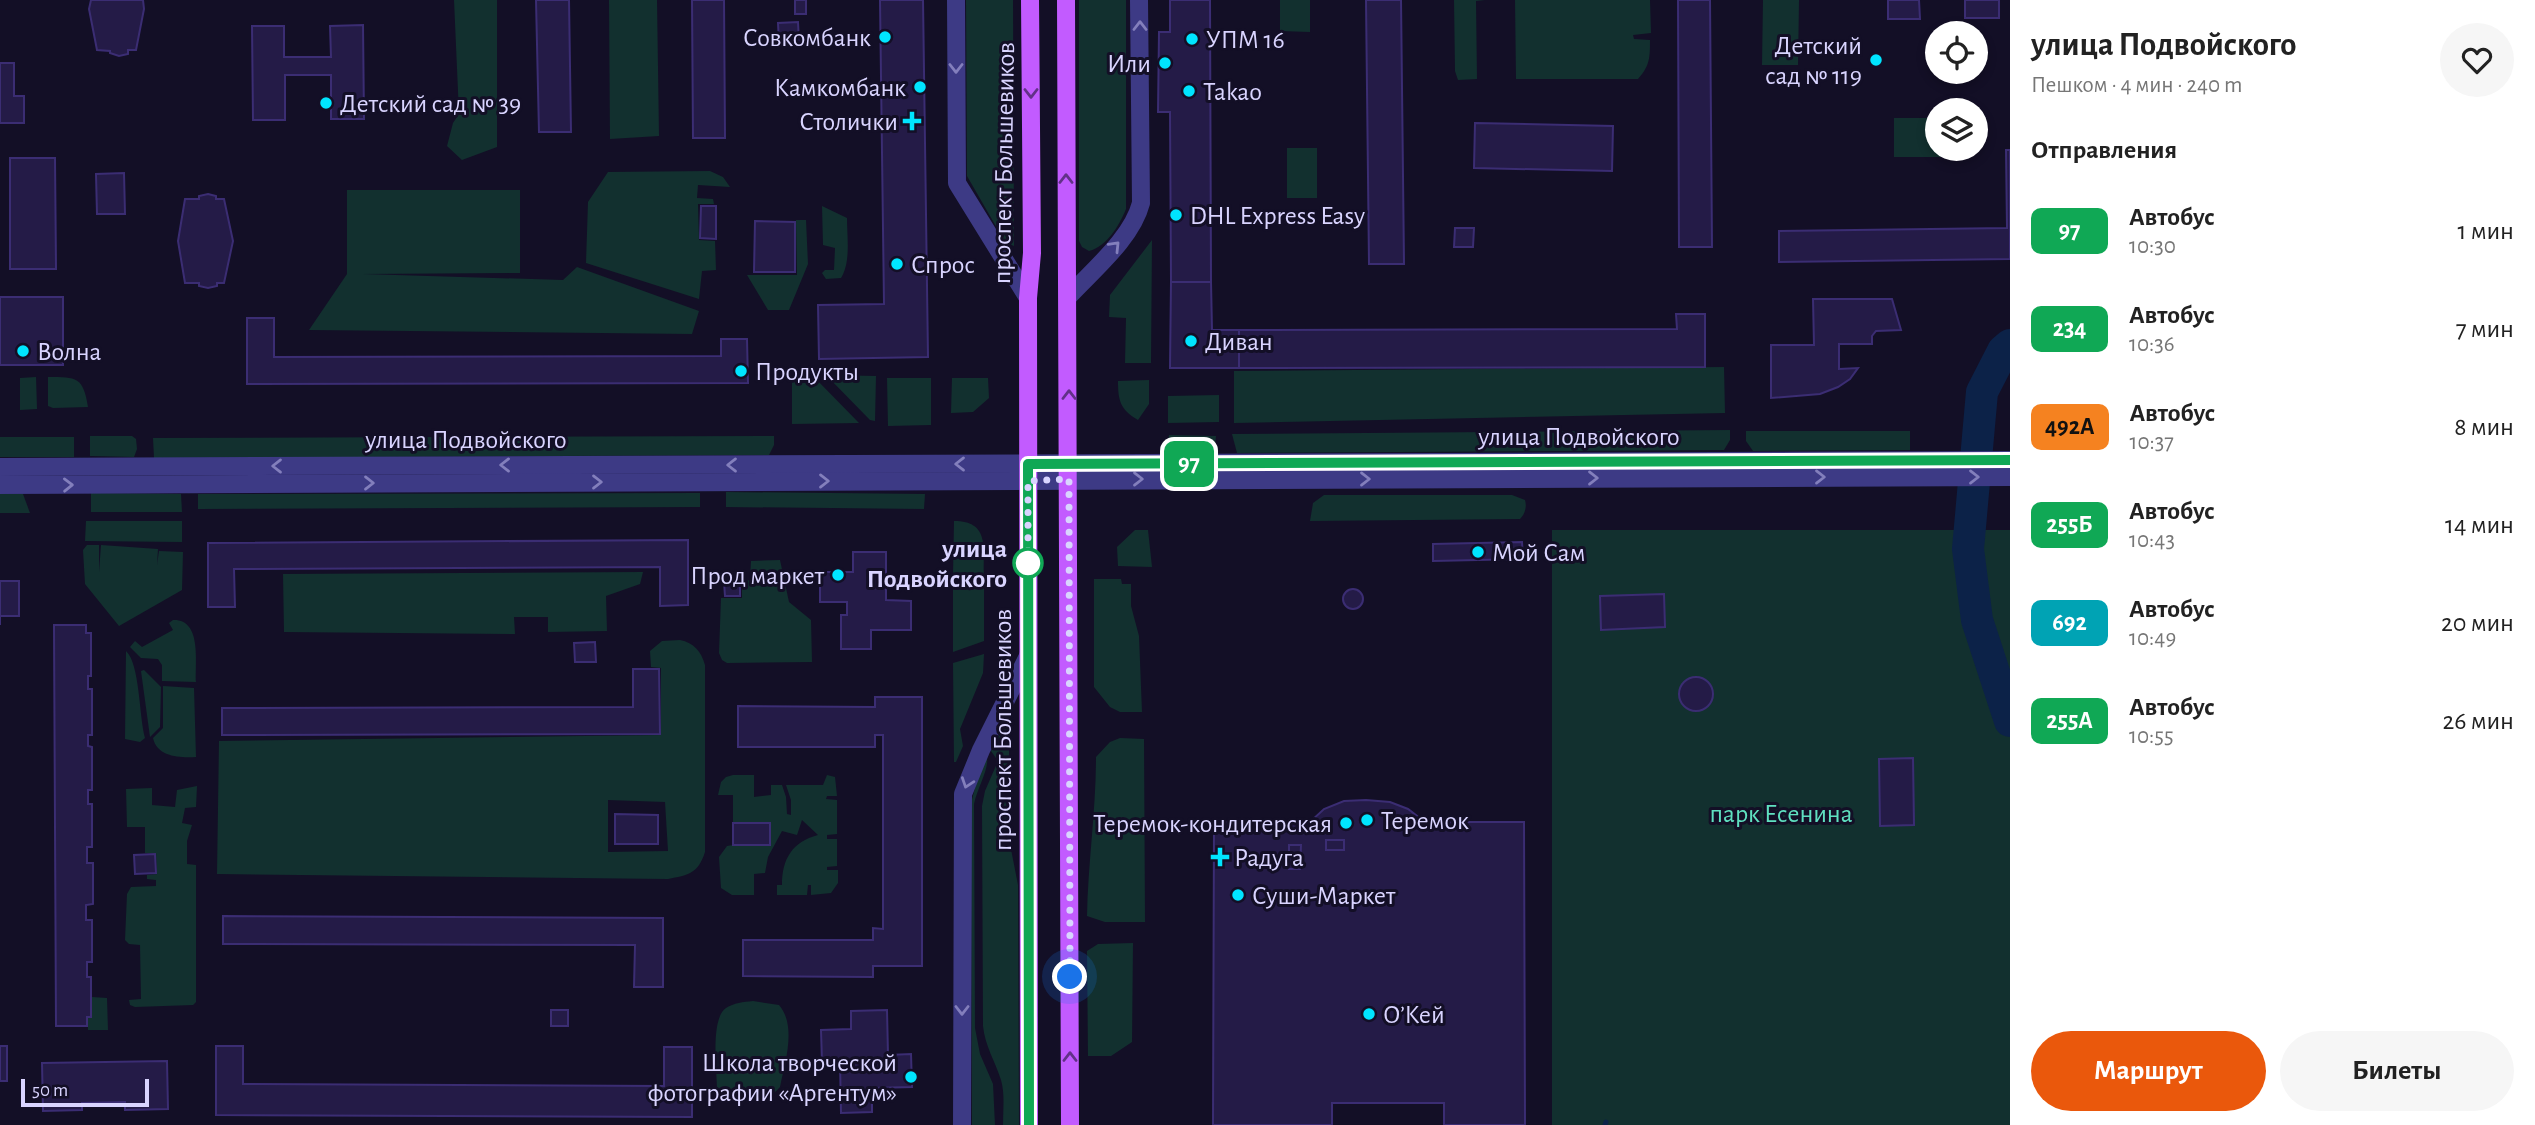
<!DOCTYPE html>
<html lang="ru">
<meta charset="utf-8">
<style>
:root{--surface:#fff;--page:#f6f6f6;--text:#222;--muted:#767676;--accent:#ea580c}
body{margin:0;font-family:"Alegreya Sans",sans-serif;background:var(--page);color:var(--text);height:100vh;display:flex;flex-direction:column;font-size:26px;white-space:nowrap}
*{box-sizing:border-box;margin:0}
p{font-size:23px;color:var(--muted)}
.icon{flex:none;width:38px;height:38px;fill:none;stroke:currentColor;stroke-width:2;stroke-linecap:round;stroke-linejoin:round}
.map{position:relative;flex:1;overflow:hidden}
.drawer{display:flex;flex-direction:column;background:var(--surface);width:525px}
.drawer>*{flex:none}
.badge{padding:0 14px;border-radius:10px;font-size:24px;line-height:46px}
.fabs{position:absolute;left:1925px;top:21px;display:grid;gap:14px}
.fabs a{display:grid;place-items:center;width:63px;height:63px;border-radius:50%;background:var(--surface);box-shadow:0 4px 10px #0003;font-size:35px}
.scale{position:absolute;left:21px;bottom:18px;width:128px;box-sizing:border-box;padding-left:7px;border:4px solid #d9d4ff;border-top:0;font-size:19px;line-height:24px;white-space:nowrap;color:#d9d4ff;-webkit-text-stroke:5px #130f26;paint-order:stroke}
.you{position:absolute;width:35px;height:35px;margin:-18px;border:5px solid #fff;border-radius:50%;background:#1a73e8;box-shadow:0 0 0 10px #1a73e833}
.map>.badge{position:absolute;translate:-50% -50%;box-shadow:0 0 0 4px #fff}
h2{padding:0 21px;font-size:26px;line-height:63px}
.round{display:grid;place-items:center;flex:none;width:74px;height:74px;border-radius:37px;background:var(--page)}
.head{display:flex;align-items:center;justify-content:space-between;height:119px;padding:0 21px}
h1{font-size:33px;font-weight:700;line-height:52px}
.primary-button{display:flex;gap:14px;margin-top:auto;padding:14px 21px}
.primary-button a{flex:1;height:80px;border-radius:42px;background:var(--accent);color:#fff;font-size:28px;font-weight:700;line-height:80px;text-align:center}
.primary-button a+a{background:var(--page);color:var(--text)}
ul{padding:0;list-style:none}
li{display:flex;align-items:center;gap:21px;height:98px;padding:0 21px}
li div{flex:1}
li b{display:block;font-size:26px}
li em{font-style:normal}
li .badge{min-width:77px;font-weight:700;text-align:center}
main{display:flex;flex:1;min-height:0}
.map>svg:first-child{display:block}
.green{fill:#12302f;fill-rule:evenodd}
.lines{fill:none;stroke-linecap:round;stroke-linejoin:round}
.stream{stroke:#0c2248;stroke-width:5}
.river{stroke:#0c2248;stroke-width:32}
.building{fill:#241b47;stroke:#3b2d73;stroke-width:2}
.minor{stroke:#3d3a85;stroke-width:18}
.tertiary{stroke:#3d3a85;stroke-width:18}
.primary{stroke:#c25bff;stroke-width:18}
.oneway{stroke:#837fbc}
.oneway2{stroke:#623188}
.line-casing{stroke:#fff;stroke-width:16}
.line{stroke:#10a855;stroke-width:10}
.walk{stroke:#d9d4ff;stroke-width:7;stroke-dasharray:0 12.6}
.poi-dot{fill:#00e5ff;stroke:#130f26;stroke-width:2.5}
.stop-dot{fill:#fff;stroke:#10a855;stroke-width:3.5}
.labels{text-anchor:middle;stroke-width:6;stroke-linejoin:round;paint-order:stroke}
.poi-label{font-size:26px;fill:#d9d4ff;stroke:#130f26;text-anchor:start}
.street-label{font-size:26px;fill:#d9d4ff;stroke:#130f26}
.stop-label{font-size:26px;font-weight:bold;fill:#d9d4ff;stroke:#130f26;text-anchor:end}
.park-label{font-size:26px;fill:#5fe0c0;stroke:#130f26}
</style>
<main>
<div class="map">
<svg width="2010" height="1125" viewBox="0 0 2010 1125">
<rect width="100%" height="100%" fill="#130f26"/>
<g class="green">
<polygon points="454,0 497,0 497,147 462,160 447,146 453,123 459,114"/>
<polygon points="609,0 657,0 659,136 610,139"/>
<polygon points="966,0 1013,0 1014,246 1005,242 967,176"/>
<path d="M1079,0H1126V209C1119,226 1107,246 1089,251L1082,247L1079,241Z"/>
<polygon points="1280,0 1310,0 1310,32 1280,31"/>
<polygon points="1454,0 1485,0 1476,1 1477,79 1458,80 1455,71"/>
<path d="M1515,0H1650L1651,33L1633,35L1634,39L1650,40C1650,57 1650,66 1638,79H1516Z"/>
<polygon points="1763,0 1799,0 1798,65 1762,65"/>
<polygon points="1894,118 1937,118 1937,149 1946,149 1946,157 1894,157"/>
<rect x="1287" y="148" width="30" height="50"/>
<polygon points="710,171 723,177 730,187 698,185 697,198 713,199 714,204 698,204 699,240 715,241 716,270 702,271 699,299 586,263 588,202 608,172"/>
<polygon points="347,190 520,190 520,273 363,274 563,280 577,267 699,311 692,334 309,330 347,274"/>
<path d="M822,206L847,218C847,237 851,262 841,278L826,279L822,273L825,270H834L835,248L823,245Z"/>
<polygon points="796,220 806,220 808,264 789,310 768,310 747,275 797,275"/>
<polygon points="1152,240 1151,363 1125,363 1126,318 1109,317 1110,295"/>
<polygon points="1724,367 1725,413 1234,423 1234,371"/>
<polygon points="812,375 859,423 792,424 792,376"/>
<polygon points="826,375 876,376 875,421 870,420"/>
<polygon points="36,377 37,409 20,410 20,378"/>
<path d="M48,377C77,377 83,377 88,407L53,408L48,406Z"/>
<polygon points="887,378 931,378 931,425 888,426"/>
<polygon points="952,378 988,378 989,398 973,412 951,413"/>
<path d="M1149,380V404L1138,420C1120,410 1118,400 1118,381Z"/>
<polygon points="1219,395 1219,422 1168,423 1168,396"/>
<polygon points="1730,430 1730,440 1724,450 1237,453 1232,434"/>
<polygon points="1746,431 1910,431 1910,450 1753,451 1746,441"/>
<polygon points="1169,435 1216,436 1215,446 1209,451 1166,452"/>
<polygon points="90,436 132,436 136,439 137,449 134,457 90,456"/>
<polygon points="774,436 774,445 769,455 154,458 153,438"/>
<rect x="0" y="437" width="74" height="20"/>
<polygon points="726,492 925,494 924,509 726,507"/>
<polygon points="91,493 181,494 182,512 91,512"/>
<polygon points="700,493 700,507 198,509 198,494"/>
<polygon points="0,494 23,494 30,513 0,513"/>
<path d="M1324,495H1512L1525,500C1527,507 1525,514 1520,519L1310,521L1313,503Z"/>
<polygon points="86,521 182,521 182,542 85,541"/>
<path d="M954,521C990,521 983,548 984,575H953Z"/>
<polygon points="1135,530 1148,530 1152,567 1118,566 1117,547"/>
<rect x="1552" y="530" width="458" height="595"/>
<polygon points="87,545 99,545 99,572 101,545 158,549 157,565 159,551 183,552 182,590 119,626 85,584 83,550"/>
<polygon points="780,560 789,602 811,620 812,662 727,663 722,660 719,653 721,598 742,598 742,582 750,580 751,561"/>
<polygon points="643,572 640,584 606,596 607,631 548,632 548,617 514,617 515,634 284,632 283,574"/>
<polygon points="1094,579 1121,579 1122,584 1131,584 1131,606 1139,636 1142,712 1120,712 1110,707 1094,687"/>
<polygon points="984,585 984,641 953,652 953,586"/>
<path d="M173,620C202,619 195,662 196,682L162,681V665L158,659L141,658L130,647L135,641L142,647L173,630L169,623Z"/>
<path d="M680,640C694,643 701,651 705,665V852C698,874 688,875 668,879L217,874L219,741L661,735V668L651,667L650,651L662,641ZM608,800L665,802L668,851L608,852Z"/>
<path d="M126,651C140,664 139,716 145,738L140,742L125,739Z"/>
<polygon points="984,654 983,673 960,729 963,746 956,762 954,762 953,663"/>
<polygon points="144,670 161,687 160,727 150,737 141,671"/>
<path d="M163,686L194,688L196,757C180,758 157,757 153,738L163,728Z"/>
<path d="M1005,723L1009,725V839L1018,885L1019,1125H1003C1003,1110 1005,1094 1001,1080C995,1061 985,1046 983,1026L982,806L985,791L998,761L991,751Z"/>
<path d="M1120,738L1144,739L1145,922H1105L1087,916C1088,863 1096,810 1096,757L1110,742Z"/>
<path d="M987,758C989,769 977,789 974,804L975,1028L980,1054L993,1084L995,1125H972L971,803L978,777Z"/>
<path d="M733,775H754V797L771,795V785H782L786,797L787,814L791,815V800L786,785H823L827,775L835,777L837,796H827L826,799L837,800V834L827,835V839H837V866L827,867V870H838V883L831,893L811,895V885H808L807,895H777V885H782C782,859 792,842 818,835L802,820L797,835L782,831L768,857L765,873L754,874V895H732L721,888L719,857L727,846L733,845V795H718L721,782L726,777Z"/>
<polygon points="197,786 196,807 185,808 182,823 192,825 187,841 187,864 196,865 196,1002 193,1005 135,1007 130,1005 129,1000 141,999 140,945 129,944 125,940 127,894 131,887 156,886 156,880 147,879 147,875 157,874 156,853 145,853 145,827 127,827 126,789 152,788 152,805 175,807 177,790"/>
<polygon points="1133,943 1132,1042 1111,1056 1088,1056 1087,951 1098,944"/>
<polygon points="92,997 107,998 108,1030 88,1030 88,1018 92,1018"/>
<path d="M753,1001L779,1005C797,1026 785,1062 780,1087C765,1105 733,1106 717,1090C717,1071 710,1019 726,1008C734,1003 743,1002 753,1001Z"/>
</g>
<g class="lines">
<polyline class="stream" points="1605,1125 1606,1122"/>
<polyline class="river" points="2010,345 2003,351 1982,392 1968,549 1977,620 2010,721"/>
</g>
<g class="building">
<polygon points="91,0 143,0 144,9 136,50 128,50 128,54 119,56 110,53 110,51 97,50 89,9"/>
<polygon points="536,0 569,0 571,132 539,132"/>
<polygon points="692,0 724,0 725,138 693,138"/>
<rect x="795" y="0" width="11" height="14"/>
<polygon points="880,0 923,0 928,357 819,359 818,305 884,304"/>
<polygon points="1170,0 1210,0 1211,282 1171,282 1170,112 1158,112 1159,32 1170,32"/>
<polygon points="1366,0 1401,0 1404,264 1369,264"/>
<polygon points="1678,0 1710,0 1712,247 1679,247"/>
<polygon points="1888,0 1919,0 1920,19 1888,19"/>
<rect x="1965" y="0" width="34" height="18"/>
<polygon points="798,22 799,42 779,43 778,23"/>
<polygon points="363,25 364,119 331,119 331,75 285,75 285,120 253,120 252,26 284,26 284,57 331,57 330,26"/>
<polygon points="0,63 14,63 14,96 24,96 24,123 0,123"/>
<polygon points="1475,123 1613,126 1612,171 1474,168"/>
<polygon points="2006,150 2010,150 2010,259 1779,262 1779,231 2007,228"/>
<polygon points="10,158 55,158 56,269 10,269"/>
<polygon points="124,173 125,214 97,214 96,174"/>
<polygon points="208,194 216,196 216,199 224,199 233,241 224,283 217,283 217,286 208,288 199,286 199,283 185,283 178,241 185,199 199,199 199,196"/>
<polygon points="701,206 716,206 716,239 700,238"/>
<polygon points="755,221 795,222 795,272 754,272"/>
<polygon points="1455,228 1474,228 1473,247 1454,247"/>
<polygon points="1171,282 1211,282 1212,330 1239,330 1239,368 1170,368"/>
<rect x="0" y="297" width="63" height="68"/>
<polygon points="1813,299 1892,299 1901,330 1876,331 1872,336 1872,344 1839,344 1839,369 1858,368 1850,379 1838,387 1820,394 1771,398 1771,345 1814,345"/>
<polygon points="1676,314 1705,314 1705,367 1239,368 1239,330 1677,329"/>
<polygon points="247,318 274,318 274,357 721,356 721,339 747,339 748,383 247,384"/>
<polygon points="688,540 688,605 660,606 660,567 234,569 235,607 208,607 208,543"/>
<polygon points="1522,542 1523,559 1433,561 1433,544"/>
<polygon points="853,552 886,552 886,600 911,601 911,630 871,630 871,649 841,649 841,615 847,615 847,602 820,602 820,572 853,572"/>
<polygon points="0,581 19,581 19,616 0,616 0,625"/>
<polygon points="724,582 740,582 740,596 725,596"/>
<circle cx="1353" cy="599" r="10"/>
<polygon points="1664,594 1665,627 1601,630 1600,596"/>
<polygon points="54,625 86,625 86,633 91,633 91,676 88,676 88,689 92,689 92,735 88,735 88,746 92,747 92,790 88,790 88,804 92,804 92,847 87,847 87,863 93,863 93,904 86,905 86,920 92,920 92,962 87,962 87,977 91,977 91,1017 87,1017 87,1026 56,1026"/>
<polygon points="595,642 596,662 575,662 574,643"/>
<polygon points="633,669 659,669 660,734 222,735 222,708 633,707"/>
<circle cx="1696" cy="694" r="17"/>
<polygon points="875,697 922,697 922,966 873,966 873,977 743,976 743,940 873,940 873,928 883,929 883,735 875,735 875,747 738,747 738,706 875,707"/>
<polygon points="1913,758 1914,825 1880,826 1879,759"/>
<polygon points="1366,800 1390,802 1408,809 1425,822 1524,822 1525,1125 1444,1125 1444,1103 1332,1103 1332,1125 1213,1125 1214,822 1310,822 1324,809 1344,801"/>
<polygon points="615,814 658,815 658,844 615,844"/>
<rect x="733" y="823" width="37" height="22"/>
<rect x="1326" y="840" width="18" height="10"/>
<polygon points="1289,845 1301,845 1300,869 1289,869"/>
<polygon points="155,854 156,873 135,874 134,855"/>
<polygon points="223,916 663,918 663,987 634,987 635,945 223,944"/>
<rect x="551" y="1010" width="17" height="16"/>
<polygon points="887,1010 888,1055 911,1054 912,1087 872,1088 872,1112 841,1113 840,1062 822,1062 821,1030 851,1029 851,1011"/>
<rect x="0" y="1046" width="7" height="35"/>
<polygon points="216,1046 243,1046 243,1084 664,1086 664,1047 692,1047 692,1117 216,1115"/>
<polygon points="167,1061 168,1109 125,1110 125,1102 82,1103 82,1110 43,1111 42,1063"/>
</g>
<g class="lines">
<g class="minor">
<polyline points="956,0 957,183 1028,298"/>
<path d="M1069,296C1094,269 1132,238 1141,203L1139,0"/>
<polyline points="962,1125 963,794 981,750 1028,656"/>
</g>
<g class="tertiary">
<polyline points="0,467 2010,460"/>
<polyline points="0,485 2010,477"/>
</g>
<g class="primary">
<polyline points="1066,0 1070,1125"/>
<polyline points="1029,1125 1028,298 1032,253 1030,0"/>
</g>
</g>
<defs><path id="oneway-chevron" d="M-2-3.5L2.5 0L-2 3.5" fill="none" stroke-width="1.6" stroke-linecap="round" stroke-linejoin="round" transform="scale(1.75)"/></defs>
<g class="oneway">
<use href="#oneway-chevron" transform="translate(1140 26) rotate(-90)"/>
<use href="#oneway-chevron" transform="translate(956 68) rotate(90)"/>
<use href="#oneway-chevron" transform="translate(1115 246) rotate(-46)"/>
<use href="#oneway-chevron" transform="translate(960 464) rotate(180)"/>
<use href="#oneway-chevron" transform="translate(505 465) rotate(180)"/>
<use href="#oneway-chevron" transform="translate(732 465) rotate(180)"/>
<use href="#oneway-chevron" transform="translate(277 466) rotate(180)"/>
<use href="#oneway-chevron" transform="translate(1820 477)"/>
<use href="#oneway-chevron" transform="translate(1974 477)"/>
<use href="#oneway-chevron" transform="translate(1593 478)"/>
<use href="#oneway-chevron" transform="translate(1138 479)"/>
<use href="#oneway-chevron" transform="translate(1365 479)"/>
<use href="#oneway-chevron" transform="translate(824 481)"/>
<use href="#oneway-chevron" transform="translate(597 482)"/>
<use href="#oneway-chevron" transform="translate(369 483)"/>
<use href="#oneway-chevron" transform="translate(68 485) rotate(-1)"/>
<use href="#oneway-chevron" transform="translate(967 783) rotate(109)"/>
<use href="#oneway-chevron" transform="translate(962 1010) rotate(90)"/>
</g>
<g class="oneway2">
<use href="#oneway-chevron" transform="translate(1031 93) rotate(90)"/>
<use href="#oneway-chevron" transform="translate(1066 179) rotate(-90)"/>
<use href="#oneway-chevron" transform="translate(1069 395) rotate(-90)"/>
<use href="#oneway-chevron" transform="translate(1070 1057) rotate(-90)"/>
</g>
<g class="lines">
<g class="line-casing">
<polyline id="line" points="1029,1125 1028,464 2010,460"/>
</g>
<use href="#line" class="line"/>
<polyline class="walk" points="1028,563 1028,481 1069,479 1070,977"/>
</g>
<g class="poi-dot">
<circle cx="885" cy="37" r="7"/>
<circle cx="1192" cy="39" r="7"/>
<circle cx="1876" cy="60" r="7"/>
<circle cx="1165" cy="63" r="7"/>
<circle cx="920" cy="87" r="7"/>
<circle cx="1189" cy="91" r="7"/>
<circle cx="326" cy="103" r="7"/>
<path d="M908.5 110.5h7v7h7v7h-7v7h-7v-7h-7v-7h7z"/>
<circle cx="1176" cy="215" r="7"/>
<circle cx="897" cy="264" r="7"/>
<circle cx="1191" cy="341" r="7"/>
<circle cx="23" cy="351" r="7"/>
<circle cx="741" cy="371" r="7"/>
<circle cx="1478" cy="552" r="7"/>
<circle cx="838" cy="575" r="7"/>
<circle cx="1367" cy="820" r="7"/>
<circle cx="1346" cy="823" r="7"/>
<path d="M1216.5 846.5h7v7h7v7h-7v7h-7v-7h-7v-7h7z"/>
<circle cx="1238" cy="895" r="7"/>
<circle cx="1369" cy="1014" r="7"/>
<circle cx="911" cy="1077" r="7"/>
</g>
<circle class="stop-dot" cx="1028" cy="563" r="14"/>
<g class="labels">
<g class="poi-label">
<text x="871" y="46" text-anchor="end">Совкомбанк</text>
<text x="1206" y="48">УПМ 16</text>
<text x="1862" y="54" text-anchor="end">Детский<tspan x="1862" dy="30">сад № 119</tspan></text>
<text x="1151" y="72" text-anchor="end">Или</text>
<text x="906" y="96" text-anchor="end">Камкомбанк</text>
<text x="1203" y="100">Takao</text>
<text x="340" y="112">Детский сад № 39</text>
<text x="898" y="130" text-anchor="end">Столички</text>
<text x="1190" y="224">DHL Express Easy</text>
<text x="911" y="273">Спрос</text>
<text x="1205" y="350">Диван</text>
<text x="37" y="360">Волна</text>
<text x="755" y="380">Продукты</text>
<text x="1492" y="561">Мой Сам</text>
<text x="824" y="584" text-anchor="end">Прод маркет</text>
<text x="1381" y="829">Теремок</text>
<text x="1332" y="832" text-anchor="end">Теремок-кондитерская</text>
<text x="1234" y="866">Радуга</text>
<text x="1252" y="904">Суши-Маркет</text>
<text x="1383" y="1023">О’Кей</text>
<text x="897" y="1071" text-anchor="end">Школа творческой<tspan x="897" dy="30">фотографии «Аргентум»</tspan></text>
</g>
<g class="street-label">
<text transform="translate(1003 163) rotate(-89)" y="9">проспект Большевиков</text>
<text x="1579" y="445">улица Подвойского</text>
<text x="466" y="448">улица Подвойского</text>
<text transform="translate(1002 730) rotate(-90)" y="9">проспект Большевиков</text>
</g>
<g class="stop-label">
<text x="1007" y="557">улица<tspan x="1007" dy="30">Подвойского</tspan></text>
</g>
<g class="park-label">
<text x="1781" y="822">парк Есенина</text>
</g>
</g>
</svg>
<div class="fabs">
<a><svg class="icon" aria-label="locate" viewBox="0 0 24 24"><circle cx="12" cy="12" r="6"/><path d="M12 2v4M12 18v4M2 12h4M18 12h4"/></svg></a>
<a><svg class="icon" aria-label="layers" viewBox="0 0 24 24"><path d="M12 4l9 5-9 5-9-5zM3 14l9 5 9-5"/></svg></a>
</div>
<div class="scale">50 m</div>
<div class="you" style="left:1070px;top:977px"></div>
<b class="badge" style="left:1189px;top:464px;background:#10a855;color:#fff">97</b>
</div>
<section class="drawer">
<div class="head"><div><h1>улица Подвойского</h1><p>Пешком · 4 мин · 240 m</p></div><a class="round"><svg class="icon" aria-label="heart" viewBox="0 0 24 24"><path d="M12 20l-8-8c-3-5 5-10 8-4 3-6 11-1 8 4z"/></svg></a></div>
<h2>Отправления</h2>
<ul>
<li><span class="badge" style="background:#10a855;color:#fff">97</span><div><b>Автобус</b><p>10:30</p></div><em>1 мин</em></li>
<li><span class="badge" style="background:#10a855;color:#fff">234</span><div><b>Автобус</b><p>10:36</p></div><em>7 мин</em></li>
<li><span class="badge" style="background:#f58220;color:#111">492А</span><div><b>Автобус</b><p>10:37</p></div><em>8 мин</em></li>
<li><span class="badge" style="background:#10a855;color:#fff">255Б</span><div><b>Автобус</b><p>10:43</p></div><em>14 мин</em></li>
<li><span class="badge" style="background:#00a3b4;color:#fff">692</span><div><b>Автобус</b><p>10:49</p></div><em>20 мин</em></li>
<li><span class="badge" style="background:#10a855;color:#fff">255А</span><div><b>Автобус</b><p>10:55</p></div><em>26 мин</em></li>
</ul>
<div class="primary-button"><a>Маршрут</a><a>Билеты</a></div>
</section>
</main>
